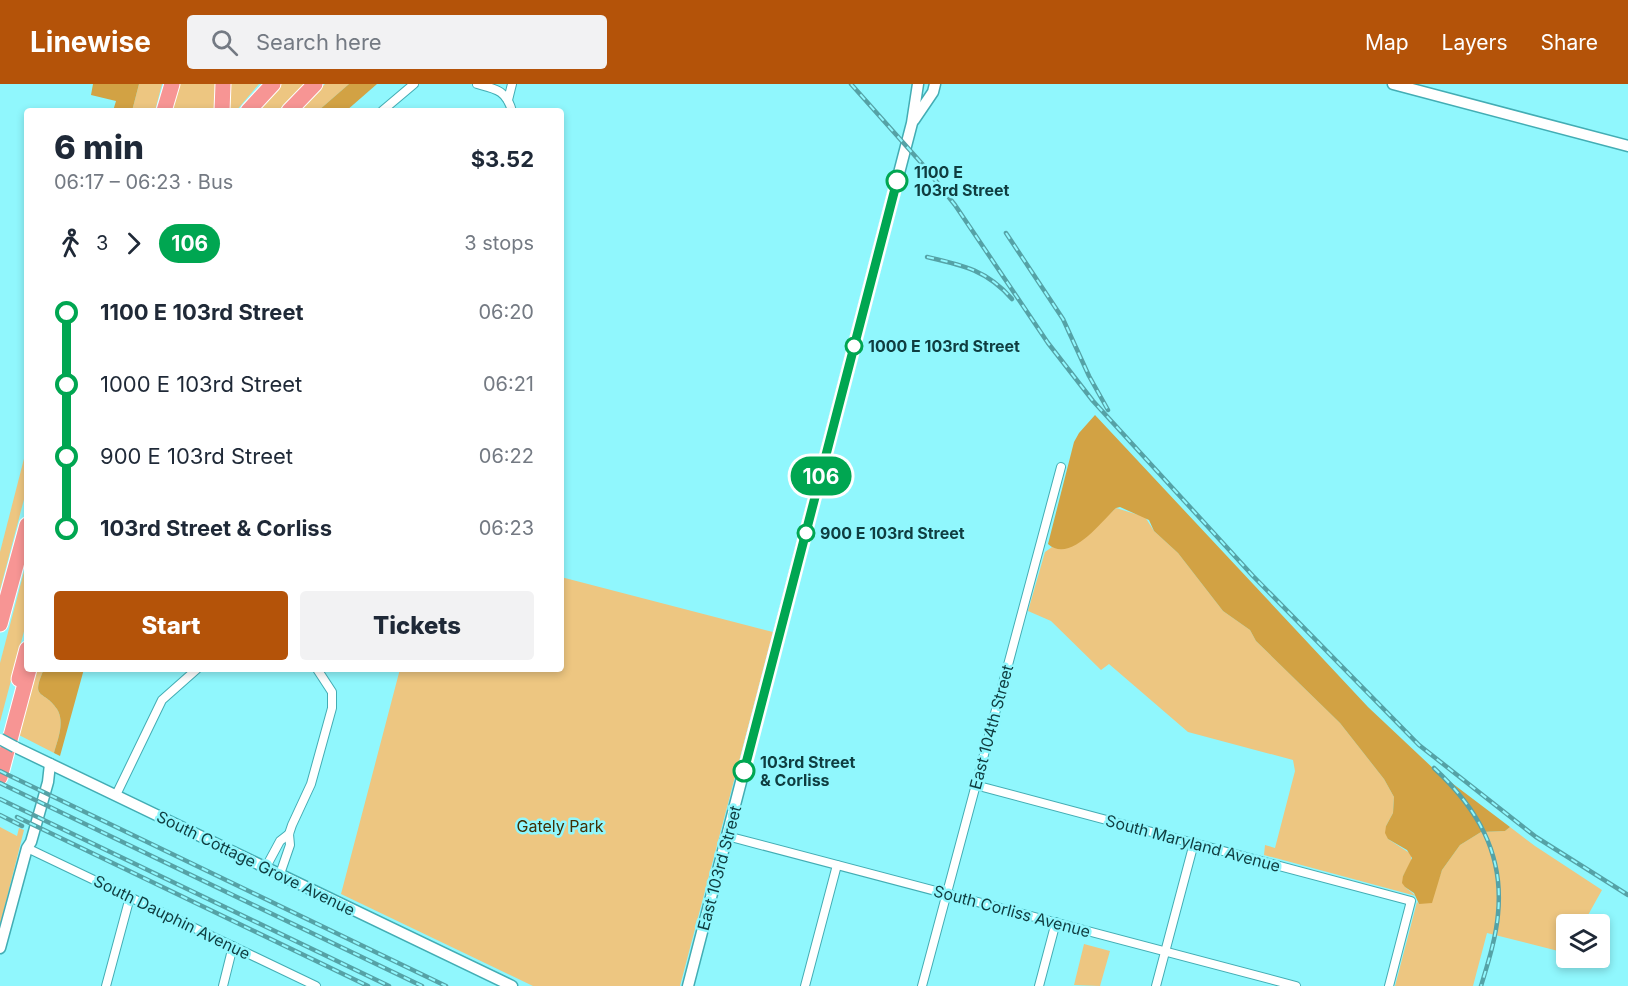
<!DOCTYPE html>
<meta charset="utf-8">
<style>
:root{--surface:#fff;--page:#f2f2f3;--text:#1f2937;--muted:#747a83;--accent:#b45309}
body{margin:0;font-family:Inter,sans-serif;background:var(--page);color:var(--text);height:100vh;display:flex;flex-direction:column;font-size:22px;white-space:nowrap}
*{box-sizing:border-box;margin:0}
p{font-size:20px;color:var(--muted)}
.icon{flex:none;width:33px;height:33px;fill:none;stroke:currentColor;stroke-width:2;stroke-linecap:round;stroke-linejoin:round}
.map{position:relative;flex:1;overflow:hidden}
.drawer{position:absolute;left:24px;top:24px;width:540px;height:564px;display:flex;flex-direction:column;background:var(--surface);border-radius:6px;box-shadow:0 3px 9px #0003}
.drawer>*{flex:none}
.badge{padding:0 12px;border-radius:20px;font-size:21px;line-height:39px}
.controls{position:absolute;left:1556px;top:830px;display:grid;gap:12px}
.controls a{display:grid;place-items:center;width:54px;height:54px;border-radius:6px;background:var(--surface);box-shadow:0 3px 9px #0003;font-size:30px}
.map>.badge{position:absolute;translate:-50% -50%;box-shadow:0 0 0 3px #fff}
.legs{display:flex;align-items:center;gap:9px;height:66px;padding:0 30px;font-size:20px}
.legs p{margin-inline-start:auto}
.summary{display:flex;align-items:center;justify-content:space-between;height:102px;padding:0 30px}
h1{font-size:33px;font-weight:800;line-height:45px}
.button{display:flex;gap:12px;margin-top:auto;padding:12px 30px}
.button a{flex:1;height:69px;border-radius:6px;background:var(--accent);color:#fff;font-size:24px;font-weight:800;line-height:69px;text-align:center}
.button a+a{background:var(--page);color:var(--text)}
ul{padding:0 30px;list-style:none}
li{display:flex;align-items:center;gap:21px;height:72px;font-size:22px}
li i{display:grid;place-items:center;width:9px;height:100%;margin:0 8px;background:currentColor}
li i::after{content:'';width:15px;height:15px;margin:-8px;border:4px solid;border-radius:50%;background:var(--surface)}
li p{margin-inline-start:auto}
li:first-child i{background:linear-gradient(#0000 50%,currentColor 0)}
li:last-child i{background:linear-gradient(currentColor 50%,#0000 0)}
header{display:flex;align-items:center;gap:36px;box-sizing:border-box;height:84px;padding:0 30px;background:var(--accent);color:#fff}
header strong{font-size:28px}
nav{display:flex;gap:33px;margin-inline-start:auto;font-size:21px}
.search{width:420px;height:54px;background:var(--page);display:flex;align-items:center;gap:15px;box-sizing:border-box;padding:0 21px;border-radius:6px;color:var(--muted);font-size:22px}
.map>svg:first-child{display:block}
.green{fill:#edc681}
.forest{fill:#d2a244}
.lines{fill:none;stroke-linecap:round;stroke-linejoin:round}
.street-casing{stroke:#43adb4;stroke-width:10}
.secondary-casing{stroke:#43adb4;stroke-width:13}
.highway-casing{stroke:#fff;stroke-width:17}
.street{stroke:#fff;stroke-width:8}
.secondary{stroke:#fff;stroke-width:10}
.highway{stroke:#f79594;stroke-width:15}
.rail-casing{stroke:#55a2a6;stroke-width:4.5}
.rail{stroke:#90f7fd;stroke-width:2;stroke-dasharray:7;stroke-linecap:butt}
.secondary-bridge-casing{stroke:#43adb4;stroke-width:13;stroke-linecap:butt}
.secondary-bridge{stroke:#fff;stroke-width:10}
.line-1-casing{stroke:#fff;stroke-width:14}
.line-1{stroke:#00a651;stroke-width:9}
.stop-1-dot{fill:#fff;stroke:#00a651;stroke-width:3}
.labels{text-anchor:middle;stroke-width:5;stroke-linejoin:round;paint-order:stroke}
.stop-label{font-size:16px;font-weight:bold;fill:#0f3d40;stroke:#90f7fd;text-anchor:start}
.street-label{font-size:16px;fill:#0f3d40;stroke:#90f7fd}
.park-label{font-size:16px;fill:#422f05;stroke:#90f7fd}
</style>
<header>
<strong>Linewise</strong>
<div class="search"><svg class="icon" aria-label="search" viewBox="0 0 24 24"><circle cx="10" cy="10" r="6"/><path d="M15 15l6 6"/></svg>Search here</div>
<nav><a>Map</a><a>Layers</a><a>Share</a></nav>
</header>
<div class="map">
<svg width="1628" height="902" viewBox="0 0 1628 902">
<rect width="100%" height="100%" fill="#90f7fd"/>
<g class="green">
<polygon points="139,0 162,0 155,27 132,27"/>
<polygon points="176,0 216,0 215,27 169,27"/>
<polygon points="230,0 259,0 236,27 229,27"/>
<polygon points="281,0 304,0 278,27 256,27"/>
<polygon points="325,0 349,0 318,27 299,27"/>
<polygon points="27,363 27,404 0,506 0,468"/>
<polygon points="1116,424 1145,433 1154,447 1178,469 1223,527 1250,546 1256,557 1340,639 1384,695 1394,713 1393,729 1386,742 1388,755 1411,770 1411,779 1403,792 1405,803 1416,812 1264,771 1265,761 1275,764 1295,687 1293,676 1188,648 1109,580 1101,586 1051,537 1028,527 1045,468 1052,463 1059,464 1106,433"/>
<polygon points="27,476 27,536 0,638 0,579"/>
<polygon points="561,493 773,548 680,902 533,902 341,810 400,585 561,585"/>
<path d="M35,585H44C30,617 44,605 57,625C65,638 58,655 54,669L17,650Z"/>
<polygon points="0,743 17,752 19,744 24,746 0,841"/>
<polygon points="1510,743 1535,762 1602,806 1583,840 1566,840 1566,869 1487,849 1473,902 1395,902 1417,818 1419,820 1437,800 1442,786 1460,761 1481,748 1505,747"/>
<polygon points="1084,860 1110,867 1100,902 1074,901"/>
</g>
<g class="forest">
<polygon points="93,0 139,0 132,27 113,27 116,17 91,11"/>
<polygon points="349,0 377,0 346,27 318,27"/>
<path d="M1095,331L1368,623L1436,687L1510,743L1505,747L1481,748L1460,761L1442,786L1432,819L1419,820L1414,809L1405,803L1402,799L1403,792L1412,774L1407,766L1388,755L1385,749L1386,742L1393,729L1394,713L1384,695L1340,639L1256,557L1250,546L1223,527L1178,469L1154,447L1149,436L1120,423L1116,424C1101,438 1070,480 1048,460L1074,358L1079,349Z"/>
<path d="M44,585H84L60,672L54,669C58,655 65,638 57,625C44,605 30,617 44,585Z"/>
</g>
<g class="lines">
<g class="street-casing">
<g id="street">
<path d="M477,0C496,5 506,6 512,27"/>
<polyline points="508,16 512,0"/>
<polyline points="382,27 414,0"/>
<polyline points="975,701 1411,817 1389,902"/>
<polyline points="116,711 162,616 197,585"/>
<polyline points="727,752 1296,902"/>
<polyline points="27,764 316,902"/>
<polyline points="266,783 280,757 289,750"/>
<polyline points="280,790 290,761 289,750 292,741 311,700 332,624 332,608 317,585"/>
<polyline points="106,902 130,813"/>
<polyline points="223,902 233,862"/>
<polyline points="805,902 837,781"/>
<polyline points="922,902 1061,383"/>
<polyline points="1039,902 1056,838"/>
<polyline points="1156,902 1194,759"/>
</g>
</g>
<g class="secondary-casing">
<g id="secondary">
<polyline points="1393,0 1628,62"/>
<polyline points="914,36 933,8 935,0"/>
<polyline points="15,663 512,902"/>
<polyline points="0,864 27,764 31,758 48,698 50,680"/>
<polyline points="688,902 912,39 918,0"/>
</g>
</g>
<g class="highway-casing">
<g id="highway">
<polyline points="164,27 172,0"/>
<polyline points="222,27 223,0"/>
<polyline points="248,27 273,0"/>
<polyline points="289,27 315,0"/>
<polyline points="0,540 27,441"/>
<polyline points="19,595 27,565"/>
<polyline points="0,693 29,585"/>
</g>
</g>
<use href="#street" class="street"/>
<use href="#secondary" class="secondary"/>
<use href="#highway" class="highway"/>
<g class="rail-casing">
<g id="rail">
<polyline points="851,0 924,82 955,121 1048,259 1093,317 1253,492 1419,661 1536,753 1628,811"/>
<polyline points="1006,149 1063,235 1089,292 1108,326"/>
<path d="M927,173C962,181 987,186 1012,215"/>
<path d="M1434,684C1477,724 1504,769 1498,830C1496,854 1488,879 1481,902"/>
<polyline points="0,687 446,902"/>
<polyline points="0,699 422,902"/>
<polyline points="0,715 389,902"/>
<polyline points="0,731 22,742"/>
<polyline points="17,733 368,902"/>
</g>
</g>
<use href="#rail" class="rail"/>
<g class="secondary-bridge-casing">
<polyline id="secondary-bridge" points="0,655 15,663"/>
</g>
<use href="#secondary-bridge" class="secondary-bridge"/>
</g>
<g class="lines">
<g class="line-1-casing">
<polyline id="line-1" points="744,687 897,97"/>
</g>
<use href="#line-1" class="line-1"/>
</g>
<g class="stop-1-dot">
<circle cx="897" cy="97" r="10"/>
<circle cx="854" cy="262" r="8"/>
<circle cx="806" cy="449" r="8"/>
<circle cx="744" cy="687" r="10"/>
</g>
<g class="labels">
<g class="stop-label">
<text x="914" y="94">1100 E<tspan x="914" dy="18">103rd Street</tspan></text>
<text x="868" y="268">1000 E 103rd Street</text>
<text x="820" y="455">900 E 103rd Street</text>
<text x="760" y="684">103rd Street<tspan x="760" dy="18">&amp; Corliss</tspan></text>
</g>
<g class="street-label">
<text transform="translate(991 643) rotate(-75)" y="6">East 104th Street</text>
<text transform="translate(1193 759) rotate(15)" y="6">South Maryland Avenue</text>
<text transform="translate(256 779) rotate(26)" y="6">South Cottage Grove Avenue</text>
<text transform="translate(719 784) rotate(-75)" y="6">East 103rd Street</text>
<text transform="translate(1012 827) rotate(15)" y="6">South Corliss Avenue</text>
<text transform="translate(172 833) rotate(26)" y="6">South Dauphin Avenue</text>
</g>
<g class="park-label">
<text x="560" y="748">Gately Park</text>
</g>
</g>
</svg>
<div class="controls">
<a><svg class="icon" aria-label="layers" viewBox="0 0 24 24"><path d="M12 4l9 5-9 5-9-5zM3 14l9 5 9-5"/></svg></a>
</div>
<b class="badge" style="left:821px;top:392px;background:#00a651;color:#fff">106</b>
<section class="drawer">
<div class="summary"><div><h1>6 min</h1><p>06:17 – 06:23 · Bus</p></div><b>$3.52</b></div>
<div class="legs"><svg class="icon" aria-label="walk" viewBox="0 0 24 24"><circle cx="13" cy="4" r="2"/><path d="M13 8l-2 6 4 7M11 14l-3 7M7 12l3-4h3l4 4"/></svg>3<svg class="icon" aria-label="forward" viewBox="0 0 24 24"><path d="M9 5l7 7-7 7"/></svg><b class="badge" style="background:#00a651;color:#fff">106</b><p>3 stops</p></div>
<ul>
<li><i style="color:#00a651"></i><b>1100 E 103rd Street</b><p>06:20</p></li>
<li><i style="color:#00a651"></i><span>1000 E 103rd Street</span><p>06:21</p></li>
<li><i style="color:#00a651"></i><span>900 E 103rd Street</span><p>06:22</p></li>
<li><i style="color:#00a651"></i><b>103rd Street &amp; Corliss</b><p>06:23</p></li>
</ul>
<div class="button"><a>Start</a><a>Tickets</a></div>
</section>
</div>
